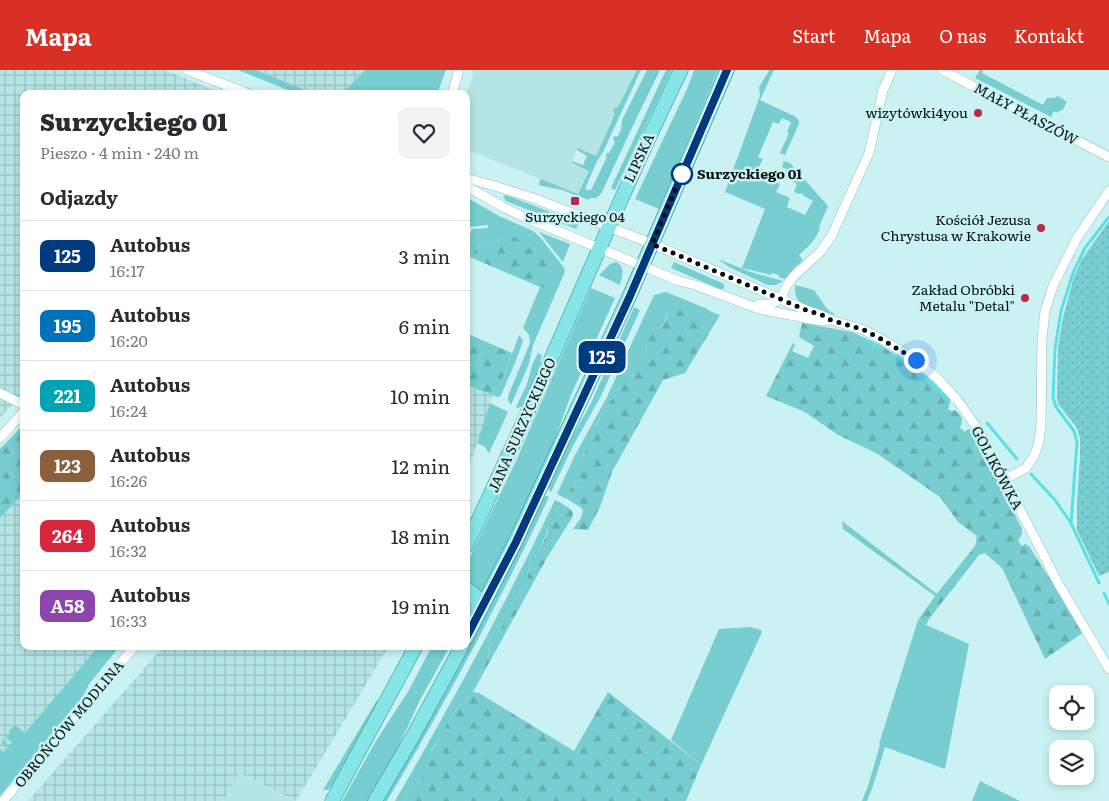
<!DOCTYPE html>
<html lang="pl">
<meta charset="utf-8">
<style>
:root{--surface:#fff;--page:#f2f2f3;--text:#2b2b33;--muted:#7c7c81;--line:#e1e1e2;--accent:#d93025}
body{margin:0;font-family:Literata,serif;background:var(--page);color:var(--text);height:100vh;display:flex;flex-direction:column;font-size:19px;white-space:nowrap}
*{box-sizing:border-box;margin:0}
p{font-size:16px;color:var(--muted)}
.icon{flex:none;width:28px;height:28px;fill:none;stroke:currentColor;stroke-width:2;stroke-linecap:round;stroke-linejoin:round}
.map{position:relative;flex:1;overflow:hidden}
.details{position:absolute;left:20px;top:20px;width:450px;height:560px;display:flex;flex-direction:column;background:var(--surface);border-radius:10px;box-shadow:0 2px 8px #0003}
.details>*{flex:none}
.badge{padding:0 10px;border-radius:8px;font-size:18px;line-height:32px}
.fabs{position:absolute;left:1049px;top:615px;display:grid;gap:10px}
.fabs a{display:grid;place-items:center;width:45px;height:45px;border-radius:10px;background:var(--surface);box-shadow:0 2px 8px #0003;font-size:25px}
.you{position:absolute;width:25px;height:25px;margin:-12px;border:4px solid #fff;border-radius:50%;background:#1a73e8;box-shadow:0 0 0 8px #1a73e833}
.map>.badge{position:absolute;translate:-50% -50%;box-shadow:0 0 0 2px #fff}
h2{padding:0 20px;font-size:19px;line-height:45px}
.round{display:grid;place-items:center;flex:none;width:52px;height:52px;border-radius:10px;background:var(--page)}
.summary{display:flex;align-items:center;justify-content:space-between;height:85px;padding:0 20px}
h1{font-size:24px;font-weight:800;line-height:38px}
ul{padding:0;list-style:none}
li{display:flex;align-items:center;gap:15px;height:70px;padding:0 20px;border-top:1px solid var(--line)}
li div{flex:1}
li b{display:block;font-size:19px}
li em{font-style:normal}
li .badge{min-width:55px;font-weight:700;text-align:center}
header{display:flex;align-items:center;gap:30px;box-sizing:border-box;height:70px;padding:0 25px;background:var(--accent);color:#fff}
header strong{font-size:24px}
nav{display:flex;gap:28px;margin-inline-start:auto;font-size:18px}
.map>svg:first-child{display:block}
.built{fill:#b5e4e4}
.industrial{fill:url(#industrial-grid)}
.green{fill:#77cdcf}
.forest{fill:url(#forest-firs)}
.garden{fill:url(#garden-dots)}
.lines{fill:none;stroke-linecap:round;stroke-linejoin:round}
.stream{stroke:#5ae1e4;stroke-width:3}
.minor-casing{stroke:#99bebe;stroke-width:10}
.primary-casing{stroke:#238e91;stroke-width:15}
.minor{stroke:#fff;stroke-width:9}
.primary{stroke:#85e5e7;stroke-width:14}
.line-casing{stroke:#fff;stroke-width:11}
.line{stroke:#003b80;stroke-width:8}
.walk{stroke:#030f10;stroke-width:5;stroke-dasharray:0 9}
.poi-dot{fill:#bb2a42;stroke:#cbf2f2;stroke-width:2}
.stop-dot{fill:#fff;stroke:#003b80;stroke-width:2.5}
.labels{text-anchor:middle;stroke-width:5;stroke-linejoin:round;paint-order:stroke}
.poi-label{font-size:14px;fill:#030f10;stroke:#cbf2f2;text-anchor:end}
.street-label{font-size:14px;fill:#030f10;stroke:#cbf2f2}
.stop-label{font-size:14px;font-weight:bold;fill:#030f10;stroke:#cbf2f2;text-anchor:start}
</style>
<header>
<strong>Mapa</strong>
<nav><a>Start</a><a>Mapa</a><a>O nas</a><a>Kontakt</a></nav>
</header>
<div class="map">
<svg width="1109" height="731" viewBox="0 0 1109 731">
<defs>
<pattern id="industrial-grid" width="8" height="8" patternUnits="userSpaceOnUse" patternTransform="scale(1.25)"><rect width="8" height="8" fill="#b5e4e4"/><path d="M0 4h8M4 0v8" fill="none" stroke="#9ac2c3"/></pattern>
<pattern id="forest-firs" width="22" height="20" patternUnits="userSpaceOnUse" patternTransform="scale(1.25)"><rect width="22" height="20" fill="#77cdcf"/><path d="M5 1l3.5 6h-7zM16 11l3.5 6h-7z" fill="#65afb1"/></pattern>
<pattern id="garden-dots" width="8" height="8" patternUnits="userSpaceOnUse" patternTransform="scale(1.25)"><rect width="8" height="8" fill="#77cdcf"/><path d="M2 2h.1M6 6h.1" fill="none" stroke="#65afb1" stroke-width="1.8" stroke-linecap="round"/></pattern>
</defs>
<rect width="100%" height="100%" fill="#cbf2f2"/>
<g class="built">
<polygon points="473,0 637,0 618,38 615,38 613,41 615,44 596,86 578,78 572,92 589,100 578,124 466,79 466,24 473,7"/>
<polygon points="239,703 295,731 223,731"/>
</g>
<g class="industrial">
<polygon points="0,0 165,0 224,24 24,24 24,323 0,348"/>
<polygon points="256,0 365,0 342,24 315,24"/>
<polygon points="466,315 493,325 466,406"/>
<polygon points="24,423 24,576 110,576 0,704 0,448"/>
<polygon points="164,576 389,576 296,731 239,703 223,731 28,731"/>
</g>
<g class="green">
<polygon points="238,0 256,0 315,24 298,24"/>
<polygon points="365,0 446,0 437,24 342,24"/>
<path d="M637,0H641L603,82L597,91L585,119L588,120H591L607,87L606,85L607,83H609L615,72L613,69L615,66L617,67C621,62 622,56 622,50L647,0H660L639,43L601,124L596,128H590L589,130L562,120L538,115L541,109L578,124L589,101L571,92L572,91L583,95L587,86L577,80L578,78L596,86L615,44L613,41L615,38L618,37Z"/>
<polygon points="666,0 672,0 615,120 611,118"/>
<polygon points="694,0 718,0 659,139 635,129 687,19"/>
<path d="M768,0H774L760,30L796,47L799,51V54L785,85L780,83L789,63L787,62L791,52L782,48L779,54L773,52L758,87L763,89L759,97L763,100L761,105L780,114L776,122L790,128L787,137L805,145L813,131L804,126V125L800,123L799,124L794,122L797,114L788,108V109L783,107L787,99L782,97L784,91L790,93L828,136L819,157L820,158C815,171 809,176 799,185L803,190L795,197L785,209L778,207L779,205L772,203L771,205L742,198L765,139L725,122L760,26L759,17L769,1Z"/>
<polygon points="980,0 983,0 982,3 1043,35 1047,28 1054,28 1058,26 1067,32 1062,41 1060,40 1058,43 1054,41 1051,47 975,8"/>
<polygon points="506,125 579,153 576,159 506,131 503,127"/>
<polygon points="466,127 499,146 533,161 540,167 565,199 564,204 533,275 529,294 511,335 508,330 508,326 530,273 529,265 523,258 540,217 547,218 505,166 494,174 478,177 470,187 466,185 466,165 469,166 472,159 488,158 489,156 487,155 469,157 466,155"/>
<polygon points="539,162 570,174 563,192"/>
<polygon points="718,189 751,202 783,211 776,215 768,215 729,197"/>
<path d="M616,192C626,197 622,206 620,215L599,205L610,194Z"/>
<polygon points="674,192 722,213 724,214 724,217 723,219 720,219 671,198"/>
<path d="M795,215L814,220L827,239L836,245C826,243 804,238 798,230C795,226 795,220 795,215Z"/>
<polygon points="591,218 615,228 571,325 548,388 509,473 482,523 477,516 466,511 466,495 516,391"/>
<path d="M666,222L705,238L712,242L705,257L701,255C695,240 684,235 669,239L664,253L645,273L646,277L645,286C637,293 631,303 632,313L628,315L620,317L618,322L603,340L593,361L590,372L582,388L578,403L583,411L576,412C574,419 568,422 567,429L557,424L574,387L606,329L654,225Z"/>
<polygon points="634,237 640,240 601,326 573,376 551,422 549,420 548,416 560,389 591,333"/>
<polygon points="519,265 522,269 523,271 515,293 501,325 499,327 496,327 493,325 502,311"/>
<polygon points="538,283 542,285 539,298 522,336 518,338 516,337 527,314 532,295"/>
<polygon points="490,333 508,342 489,383 488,382 485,377 477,373"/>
<path d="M547,426L549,427C500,531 446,632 387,731H381L462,588L497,521L543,427Z"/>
<path d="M555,430L559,432L558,435V445L557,450L547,461L538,486L535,488L531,489V492L525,515L510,536V541L504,547L502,559L500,564L491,572L486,593L465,632C452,640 448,655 441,667C438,671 434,676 431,680L432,685L431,689L423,698V703L419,712L406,724L403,731H395C452,633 506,533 555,430Z"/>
<polygon points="842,451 937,524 935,526 843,459"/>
<polygon points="918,550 926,555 969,574 945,699 885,677 873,716 867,731 862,731 868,716 880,675 879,674"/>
<polygon points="751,557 761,560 762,562 701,695 671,670 719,559"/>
<polygon points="99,576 120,576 89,614 82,628 0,726 0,679 4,683 8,678 1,672 3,670 9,676 12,673 6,667 10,662 9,661 15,655 25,663"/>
<polygon points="432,576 450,576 420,630 394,686 368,731 342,731 376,671 409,620"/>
<polygon points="377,630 378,631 331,717 327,720 323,720"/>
<polygon points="980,711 1020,731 972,731"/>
</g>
<g class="forest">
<polygon points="505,166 524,169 546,188 551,203 547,218 540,217 470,187 478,177 494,174"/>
<path d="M671,234L674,235L675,237C678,238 681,237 684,237C691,239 696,248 702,251V254L701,255L705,257L712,242L720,245L685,303L663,310L612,402L600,437L588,460L573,459L581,448L583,440L580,437L567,429L570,419L574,417L576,412L583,411L582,408L578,409C576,396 585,385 589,373C591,368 592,362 593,357L596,356L603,340L618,322L620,317L624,314L628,315L632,313C631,303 637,293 645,286L646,277L645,269L647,265C660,262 670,249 668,236Z"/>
<path d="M802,253L852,262L880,275L910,294L932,311L950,329V333L948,339L951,341L955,340C962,347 964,348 960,358L965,362L968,359L971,360L982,377L1022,459V464L1018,471L1022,476L1025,474L1029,476L1084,562L1045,589L1002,498L985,483L979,485L929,549L926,555L918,550L935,526L975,476L977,466L958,452L940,427L876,383L838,365L805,342L766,326L793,273L795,275L792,281L808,288L814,276L799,267Z"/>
<polygon points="466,263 512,283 502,311 493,325 466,315"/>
<polygon points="24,354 24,423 0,448 0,379"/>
<path d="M559,432L569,438L572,441L573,444L572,448L548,486L473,622L479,623L574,681L608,622L701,695L686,731H403L406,724L419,712L423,703V696L424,692L431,688L432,685L431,681C435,675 440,670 442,664C448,653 454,639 465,632L486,593L492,569C504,561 501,559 504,547L510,541V536L525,515L531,493V489L533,487L535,488L538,486L550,456L557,450L558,445L556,440Z"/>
</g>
<polygon class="garden" points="1109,151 1109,502 1099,506 1077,460 1077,433 1080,386 1080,369 1077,358 1058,334 1057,325 1058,277 1063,247 1074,207 1082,189"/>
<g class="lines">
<g class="stream">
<polyline points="865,270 880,278"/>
<path d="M894,285C915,298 931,312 948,329"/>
<polyline points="987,353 1017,389"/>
<polyline points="1031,404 1055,430 1071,453 1099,513"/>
<polyline points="1071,453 1077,372 1074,361 1056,337 1053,327 1055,279 1061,241 1073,203 1085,178 1109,147"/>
<polyline points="1104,523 1109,534"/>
</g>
<g class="minor-casing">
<g id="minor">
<polyline points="187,0 249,24"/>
<polyline points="942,0 1109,87"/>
<polyline points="452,24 459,0"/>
<polyline points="466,108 495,116 533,128 653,174 806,240 821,245 831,250 864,260 883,270 916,290 938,309 958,331 980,362 1058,513 1109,599"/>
<polyline points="466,116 505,138 526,148 679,211 695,215 759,239 821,251 829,250"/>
<polyline points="759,234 771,234 781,229 787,215 793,207 820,182 831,167 869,83 883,20 892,0"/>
<polyline points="0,323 24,335"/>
<polyline points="0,368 24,341"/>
<polyline points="1004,410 1026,398 1034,386 1039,372 1041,355 1042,269 1045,241 1053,216 1077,168 1109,121"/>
<polyline points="3,731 135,576"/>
</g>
</g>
<g class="primary-casing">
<g id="primary">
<path d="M466,476C542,319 605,156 681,0"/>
<path d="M466,519C478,524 480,534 477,546"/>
<polyline points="466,568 515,472 629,227 727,0"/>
<polyline points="332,731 416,576"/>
<polyline points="375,731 413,666 462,576"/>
</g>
</g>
<use href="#minor" class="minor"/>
<use href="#primary" class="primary"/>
</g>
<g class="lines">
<g class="line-casing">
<polyline id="line" points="466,568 516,472 630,226 727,0"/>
</g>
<use href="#line" class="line"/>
<polyline class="walk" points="682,104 652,174 806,240 822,245 831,250 864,260 883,270 916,290"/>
</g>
<g class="poi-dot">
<circle cx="978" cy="43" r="5"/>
<rect x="570" y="126" width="10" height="10" rx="2.5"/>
<circle cx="1041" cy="158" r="5"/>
<circle cx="1025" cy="228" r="5"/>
</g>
<circle class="stop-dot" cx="682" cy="104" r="10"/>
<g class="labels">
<g class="poi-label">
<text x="968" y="48">wizytówki4you</text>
<text x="575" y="152" text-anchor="middle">Surzyckiego 04</text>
<text x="1031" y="155">Kościół Jezusa<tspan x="1031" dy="16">Chrystusa w Krakowie</tspan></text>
<text x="1015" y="225">Zakład Obróbki<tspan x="1015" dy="16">Metalu "Detal"</tspan></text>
</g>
<g class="street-label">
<text transform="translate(1026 44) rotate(28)" y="5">MAŁY PŁASZÓW</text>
<text transform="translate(639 88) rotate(-65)" y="5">LIPSKA</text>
<text transform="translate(522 355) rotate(-66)" y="5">JANA SURZYCKIEGO</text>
<text transform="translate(997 398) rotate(62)" y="5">GOLIKÓWKA</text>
<text transform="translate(69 654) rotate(-50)" y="5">OBROŃCÓW MODLINA</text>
</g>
<g class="stop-label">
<text x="697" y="109">Surzyckiego 01</text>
</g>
</g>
</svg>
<div class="fabs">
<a><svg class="icon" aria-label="locate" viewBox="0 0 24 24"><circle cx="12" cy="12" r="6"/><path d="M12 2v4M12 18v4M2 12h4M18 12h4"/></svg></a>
<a><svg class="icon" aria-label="layers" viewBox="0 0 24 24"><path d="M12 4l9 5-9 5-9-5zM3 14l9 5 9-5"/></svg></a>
</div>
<div class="you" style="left:916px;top:290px"></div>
<b class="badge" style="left:602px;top:287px;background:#003b80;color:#fff">125</b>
<section class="details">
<div class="summary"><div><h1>Surzyckiego 01</h1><p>Pieszo · 4 min · 240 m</p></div><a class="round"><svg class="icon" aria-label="heart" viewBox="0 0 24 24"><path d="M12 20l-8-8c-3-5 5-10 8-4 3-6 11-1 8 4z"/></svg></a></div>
<h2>Odjazdy</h2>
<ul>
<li><span class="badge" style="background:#003b80;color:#fff">125</span><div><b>Autobus</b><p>16:17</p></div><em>3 min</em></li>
<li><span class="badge" style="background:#0072bc;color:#fff">195</span><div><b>Autobus</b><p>16:20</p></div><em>6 min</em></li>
<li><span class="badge" style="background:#00a3b4;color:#fff">221</span><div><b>Autobus</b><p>16:24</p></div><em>10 min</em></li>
<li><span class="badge" style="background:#8b5e3c;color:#fff">123</span><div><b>Autobus</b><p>16:26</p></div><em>12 min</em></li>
<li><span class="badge" style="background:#d7263d;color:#fff">264</span><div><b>Autobus</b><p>16:32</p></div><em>18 min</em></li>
<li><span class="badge" style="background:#8e44ad;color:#fff">A58</span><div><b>Autobus</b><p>16:33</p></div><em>19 min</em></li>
</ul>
</section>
</div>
